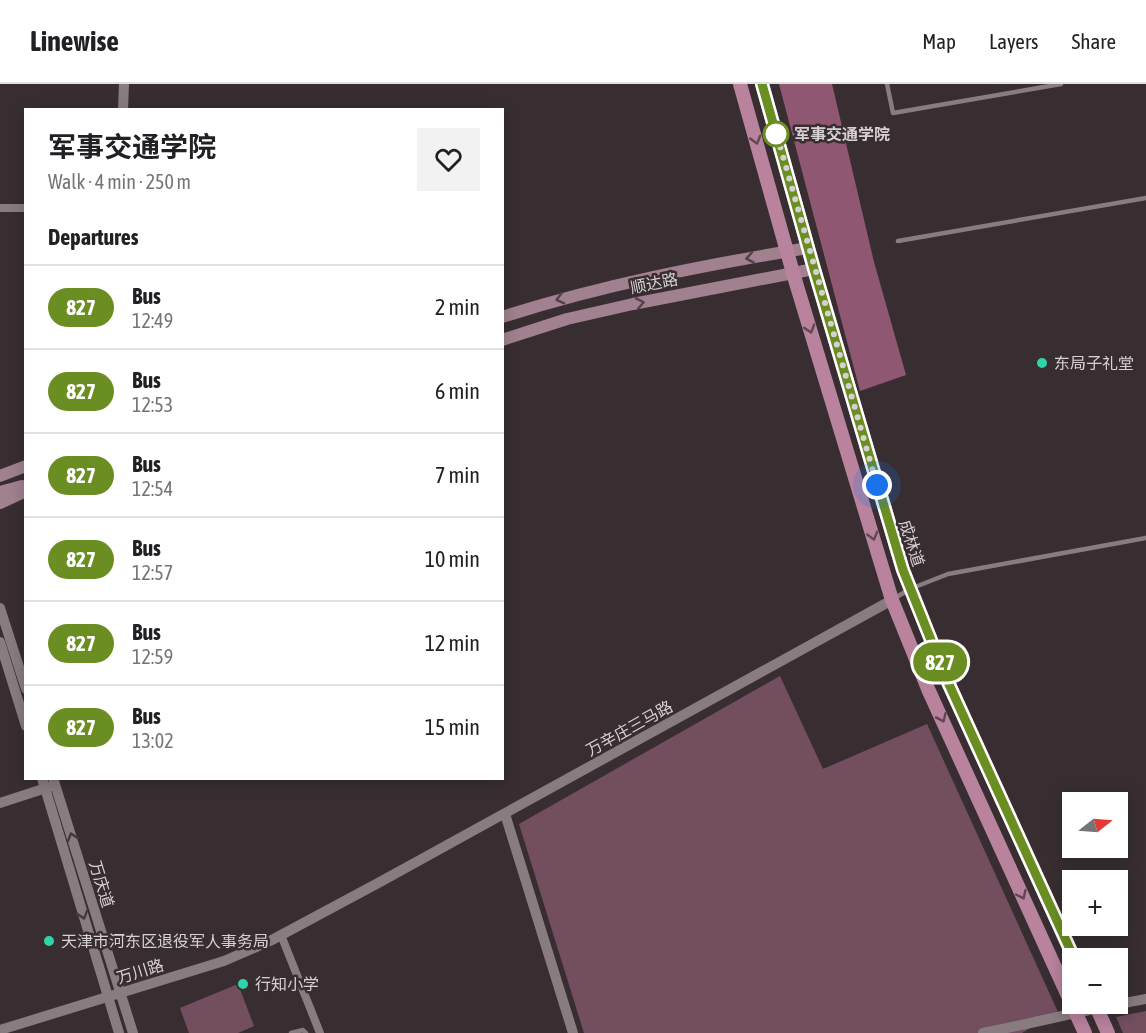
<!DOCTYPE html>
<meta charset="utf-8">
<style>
:root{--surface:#fff;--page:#f2f2f2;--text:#202124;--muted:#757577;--line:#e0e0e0}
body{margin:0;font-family:"Asap Condensed","Noto Sans SC",sans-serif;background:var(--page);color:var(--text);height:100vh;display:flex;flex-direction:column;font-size:22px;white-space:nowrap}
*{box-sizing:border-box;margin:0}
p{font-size:20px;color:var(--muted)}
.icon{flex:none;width:33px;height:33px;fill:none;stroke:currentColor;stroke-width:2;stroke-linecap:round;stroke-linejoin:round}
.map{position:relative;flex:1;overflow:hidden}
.details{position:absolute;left:24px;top:24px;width:480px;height:672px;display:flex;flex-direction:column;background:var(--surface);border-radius:0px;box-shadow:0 3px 15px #0003}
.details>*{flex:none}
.badge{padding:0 12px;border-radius:20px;font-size:21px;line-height:39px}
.needle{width:39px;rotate:73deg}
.tools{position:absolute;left:1062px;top:708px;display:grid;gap:12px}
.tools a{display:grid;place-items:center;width:66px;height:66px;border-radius:0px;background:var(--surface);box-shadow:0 3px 15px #0003;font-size:30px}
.you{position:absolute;width:30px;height:30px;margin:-15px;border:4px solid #fff;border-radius:50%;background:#1a73e8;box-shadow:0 0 0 9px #1a73e833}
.map>.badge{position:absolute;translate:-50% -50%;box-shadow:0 0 0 3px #fff}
h2{padding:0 24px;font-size:22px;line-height:54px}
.round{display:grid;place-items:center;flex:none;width:63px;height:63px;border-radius:0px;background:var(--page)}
.head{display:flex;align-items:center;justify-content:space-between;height:102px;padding:0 24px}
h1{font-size:28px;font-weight:700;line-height:45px}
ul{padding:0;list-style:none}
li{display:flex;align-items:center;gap:18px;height:84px;padding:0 24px;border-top:2px solid var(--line)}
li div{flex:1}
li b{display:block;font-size:22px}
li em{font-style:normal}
li .badge{min-width:66px;font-weight:700;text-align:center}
header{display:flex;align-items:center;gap:36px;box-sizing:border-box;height:84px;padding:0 30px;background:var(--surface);border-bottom:2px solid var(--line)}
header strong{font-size:28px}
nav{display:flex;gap:33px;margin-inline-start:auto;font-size:21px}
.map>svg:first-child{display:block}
.green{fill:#734e5f}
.forest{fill:#905772}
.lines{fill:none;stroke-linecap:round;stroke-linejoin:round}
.service{stroke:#887c81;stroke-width:4.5}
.minor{stroke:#887c81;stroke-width:8}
.tertiary{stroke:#887c81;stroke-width:10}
.secondary{stroke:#a1808f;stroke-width:12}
.primary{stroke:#b9839d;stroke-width:14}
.oneway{stroke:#5f4852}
.oneway2{stroke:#524249}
.oneway3{stroke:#443a3e}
.line-casing{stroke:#fff;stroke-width:14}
.line{stroke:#6b8e23;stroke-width:9}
.walk{stroke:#d6d0d3;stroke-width:6;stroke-dasharray:0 10.8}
.stop-dot{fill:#fff;stroke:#6b8e23;stroke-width:3}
.poi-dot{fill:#30d4a9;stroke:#382e32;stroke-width:2}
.labels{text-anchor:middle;stroke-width:5;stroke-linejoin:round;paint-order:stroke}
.stop-label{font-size:16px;font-weight:bold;fill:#d6d0d3;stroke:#382e32;text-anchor:start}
.street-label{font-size:16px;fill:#d6d0d3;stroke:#382e32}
.poi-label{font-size:16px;fill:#d6d0d3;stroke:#382e32;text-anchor:start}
</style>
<header>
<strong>Linewise</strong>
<nav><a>Map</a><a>Layers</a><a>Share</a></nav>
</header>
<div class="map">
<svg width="1146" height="949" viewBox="0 0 1146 949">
<rect width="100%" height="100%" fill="#382e32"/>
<g class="green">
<polygon points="780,592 823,685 927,640 1058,928 1022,949 584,949 519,740"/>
<polygon points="238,900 254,942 238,949 189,949 180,924"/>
<polygon points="1146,927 1146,949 1123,949 1116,933"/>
</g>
<polygon class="forest" points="779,0 832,0 874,178 906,291 860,307"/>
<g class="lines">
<g class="service">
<polyline points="887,0 893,29 1061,0"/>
<polyline points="898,157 1146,114"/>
<polyline points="895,514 910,505 948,490 1146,454"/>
<polyline points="291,949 303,946 306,949"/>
</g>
<g class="minor">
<polyline points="0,124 26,124"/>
<polyline points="281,851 320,949"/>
</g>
<g class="tertiary">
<polyline points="123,26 124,0"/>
<polyline points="0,524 26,605"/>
<polyline points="0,558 26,642"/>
<polyline points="42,694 119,949"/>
<polyline points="53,694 133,949"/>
<polyline points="0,719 49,703"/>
<polyline points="505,730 573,949"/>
<polyline points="0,946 224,877 270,857 380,798 892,516"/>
<path d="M983,949C1037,938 1091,925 1146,915"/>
</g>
<g class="secondary">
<path d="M502,233C602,201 705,181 808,164"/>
<polyline points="502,256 567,235 633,220 814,185"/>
<polyline points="0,392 26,382"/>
<polyline points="0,408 22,402"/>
<polyline points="0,419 26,407"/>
</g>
<g class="primary">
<polyline points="740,0 793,189 892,516 928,605 1085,949"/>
<polyline points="762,0 814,185 903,486 947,596 1074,874"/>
<polyline points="1095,920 1108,949"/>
</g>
</g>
<defs><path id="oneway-chevron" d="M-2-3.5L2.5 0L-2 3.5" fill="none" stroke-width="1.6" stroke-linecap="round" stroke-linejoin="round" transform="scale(1.5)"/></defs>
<g class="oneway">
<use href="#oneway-chevron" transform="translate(756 56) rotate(74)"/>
<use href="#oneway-chevron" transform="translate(810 245) rotate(73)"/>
<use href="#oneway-chevron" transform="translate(873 452) rotate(74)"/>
<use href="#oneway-chevron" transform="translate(942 634) rotate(66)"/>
<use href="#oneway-chevron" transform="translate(1022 811) rotate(65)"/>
</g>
<g class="oneway2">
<use href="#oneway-chevron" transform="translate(750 174) rotate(170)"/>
<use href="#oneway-chevron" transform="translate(560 215) rotate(165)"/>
<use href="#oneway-chevron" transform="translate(640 219) rotate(-11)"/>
</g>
<g class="oneway3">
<use href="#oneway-chevron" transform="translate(72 753) rotate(-107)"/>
<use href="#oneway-chevron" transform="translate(83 831) rotate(73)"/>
</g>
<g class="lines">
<g class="line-casing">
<polyline id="line" points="762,0 814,185 903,486 947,596 1074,874"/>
</g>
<use href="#line" class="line"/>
<polyline class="walk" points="776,50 774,41 877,401"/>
</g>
<circle class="stop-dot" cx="776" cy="50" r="12"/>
<g class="poi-dot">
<circle cx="1042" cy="279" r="6"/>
<circle cx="49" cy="857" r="6"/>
<circle cx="243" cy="900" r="6"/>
</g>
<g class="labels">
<g class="stop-label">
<text x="794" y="56">军事交通学院</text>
</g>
<g class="street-label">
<text transform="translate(654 199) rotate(-11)" y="6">顺达路</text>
<text transform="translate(912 459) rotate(72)" y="6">成林道</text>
<text transform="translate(629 644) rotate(-29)" y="6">万辛庄三马路</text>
<text transform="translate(102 800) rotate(73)" y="6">万庆道</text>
<text transform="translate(140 887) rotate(-17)" y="6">万川路</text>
</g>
<g class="poi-label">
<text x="1054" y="285">东局子礼堂</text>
<text x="61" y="863">天津市河东区退役军人事务局</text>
<text x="255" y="906">行知小学</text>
</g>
</g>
</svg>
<div class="tools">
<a><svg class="needle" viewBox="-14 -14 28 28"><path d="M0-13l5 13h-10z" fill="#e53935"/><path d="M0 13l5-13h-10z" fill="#757577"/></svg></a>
<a>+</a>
<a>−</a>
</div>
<div class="you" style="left:877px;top:401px"></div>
<b class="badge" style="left:940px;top:578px;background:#6b8e23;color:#fff">827</b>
<section class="details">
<div class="head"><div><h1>军事交通学院</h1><p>Walk · 4 min · 250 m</p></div><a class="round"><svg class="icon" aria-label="heart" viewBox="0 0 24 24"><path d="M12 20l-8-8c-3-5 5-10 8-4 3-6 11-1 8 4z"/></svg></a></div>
<h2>Departures</h2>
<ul>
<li><span class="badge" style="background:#6b8e23;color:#fff">827</span><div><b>Bus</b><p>12:49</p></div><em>2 min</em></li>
<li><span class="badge" style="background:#6b8e23;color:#fff">827</span><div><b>Bus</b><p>12:53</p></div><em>6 min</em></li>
<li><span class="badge" style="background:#6b8e23;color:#fff">827</span><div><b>Bus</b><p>12:54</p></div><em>7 min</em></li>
<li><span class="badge" style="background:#6b8e23;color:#fff">827</span><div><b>Bus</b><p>12:57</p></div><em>10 min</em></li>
<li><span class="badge" style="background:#6b8e23;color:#fff">827</span><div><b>Bus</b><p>12:59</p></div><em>12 min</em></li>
<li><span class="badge" style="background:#6b8e23;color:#fff">827</span><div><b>Bus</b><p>13:02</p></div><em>15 min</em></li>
</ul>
</section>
</div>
